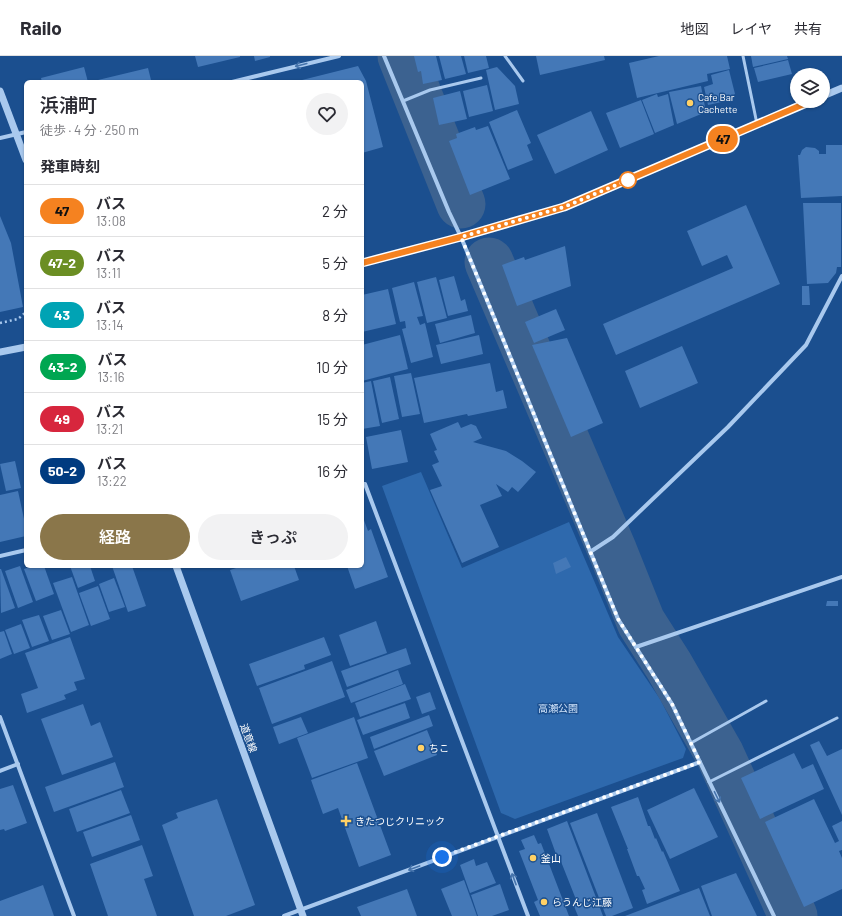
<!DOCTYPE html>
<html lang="ja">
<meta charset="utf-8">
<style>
:root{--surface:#fff;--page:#f2f2f3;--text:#2b2b33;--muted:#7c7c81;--line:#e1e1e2;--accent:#8a764a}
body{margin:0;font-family:Barlow,"Noto Sans JP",sans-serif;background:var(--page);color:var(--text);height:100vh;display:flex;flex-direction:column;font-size:15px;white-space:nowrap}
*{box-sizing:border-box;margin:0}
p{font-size:13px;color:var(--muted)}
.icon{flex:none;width:22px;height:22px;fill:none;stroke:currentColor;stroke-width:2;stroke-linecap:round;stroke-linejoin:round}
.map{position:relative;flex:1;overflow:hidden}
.drawer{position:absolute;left:24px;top:24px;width:340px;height:488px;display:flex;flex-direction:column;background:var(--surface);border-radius:6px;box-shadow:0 1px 3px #0004}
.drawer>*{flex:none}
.badge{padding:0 8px;border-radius:13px;font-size:14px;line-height:26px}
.controls{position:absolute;left:790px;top:12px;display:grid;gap:8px}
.controls a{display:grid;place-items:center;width:40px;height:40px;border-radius:50%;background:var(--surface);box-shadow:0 1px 3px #0004;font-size:20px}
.you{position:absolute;width:20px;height:20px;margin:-10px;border:3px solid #fff;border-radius:50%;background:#1a73e8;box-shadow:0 0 0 6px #1a73e833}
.map>.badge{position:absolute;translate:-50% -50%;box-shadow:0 0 0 2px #fff}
h2{padding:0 16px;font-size:15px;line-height:36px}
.round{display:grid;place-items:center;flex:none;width:42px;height:42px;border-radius:21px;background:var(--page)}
.headline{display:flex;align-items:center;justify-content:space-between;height:68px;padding:0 16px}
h1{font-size:19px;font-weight:600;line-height:30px}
.cta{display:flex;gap:8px;margin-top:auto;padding:8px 16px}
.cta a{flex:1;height:46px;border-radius:24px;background:var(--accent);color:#fff;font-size:16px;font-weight:600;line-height:46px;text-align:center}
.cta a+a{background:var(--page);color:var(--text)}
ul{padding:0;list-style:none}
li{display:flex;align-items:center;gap:12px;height:52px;padding:0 16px;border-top:1px solid var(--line)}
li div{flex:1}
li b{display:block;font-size:15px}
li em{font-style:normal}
li .badge{min-width:44px;font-weight:700;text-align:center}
header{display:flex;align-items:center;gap:24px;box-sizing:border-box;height:56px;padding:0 20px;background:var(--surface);border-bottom:1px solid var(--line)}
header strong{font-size:19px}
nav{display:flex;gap:22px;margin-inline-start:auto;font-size:14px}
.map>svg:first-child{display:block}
.green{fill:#2e69ad}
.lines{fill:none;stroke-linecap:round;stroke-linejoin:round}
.river{stroke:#3c6290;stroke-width:49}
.building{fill:#4478b7}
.path{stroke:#a9c9ee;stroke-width:2.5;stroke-dasharray:2 3;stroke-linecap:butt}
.service{stroke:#a9c9ee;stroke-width:3}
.minor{stroke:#a9c9ee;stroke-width:4}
.tertiary{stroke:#a9c9ee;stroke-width:7}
.oneway{stroke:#4674ac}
.line-casing{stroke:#fff;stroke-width:9}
.line{stroke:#f58220;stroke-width:6}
.walk{stroke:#fff;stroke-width:4;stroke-dasharray:0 7.2}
.poi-dot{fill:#ffd166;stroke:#1b4f8f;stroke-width:1.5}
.stop-dot{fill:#fff;stroke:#f58220;stroke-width:2}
.labels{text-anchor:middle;stroke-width:3;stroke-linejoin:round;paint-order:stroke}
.poi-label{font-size:10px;fill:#fff;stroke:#1b4f8f;text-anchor:start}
.park-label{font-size:10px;fill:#cfe3fa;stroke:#1b4f8f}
.street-label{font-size:10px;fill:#fff;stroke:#1b4f8f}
</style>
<header>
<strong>Railo</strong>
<nav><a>地図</a><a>レイヤ</a><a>共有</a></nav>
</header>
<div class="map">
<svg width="842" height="860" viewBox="0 0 842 860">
<rect width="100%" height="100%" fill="#1b4f8f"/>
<polygon class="green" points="421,416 462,512 569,466 618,581 660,643 686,693 683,702 515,763 501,757 382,430"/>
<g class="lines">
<g class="river">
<polyline points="402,0 461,148"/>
<polyline points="489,206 613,496 641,566 669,610 720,699 793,860"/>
</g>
</g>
<g class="building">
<polygon points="195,0 240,0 240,1 198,11"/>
<polygon points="254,0 270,0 270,1 255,5"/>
<polygon points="414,0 436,0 442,24 423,28 421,15 418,16"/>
<polygon points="439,0 461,0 466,18 445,23"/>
<polygon points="464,0 486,0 489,12 468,17"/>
<polygon points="536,0 604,0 605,4 540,19"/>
<polygon points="659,0 727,0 730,13 707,18 708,25 637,42 629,7"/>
<polygon points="751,0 787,0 788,3 753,11"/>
<polygon points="788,4 792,18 758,26 754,12"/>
<polygon points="358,10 366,25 383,91 362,97 362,26 298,25"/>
<polygon points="84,11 88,26 42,26 41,22"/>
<polygon points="497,11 515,30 519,48 495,54 486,14"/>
<polygon points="148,12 151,24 142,26 99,26 98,24"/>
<polygon points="729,14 735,38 731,41 731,44 708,49 704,31 713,28 711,19"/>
<polygon points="487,29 493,55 469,61 463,35"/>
<polygon points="701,30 706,56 677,68 669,36"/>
<polygon points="460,35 467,63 439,69 433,42"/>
<polygon points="657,38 658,41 668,38 674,69 655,77 642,44"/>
<polygon points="641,44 654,78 620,92 606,57"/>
<polygon points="517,54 531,87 527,89 533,104 508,114 489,66"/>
<polygon points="591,55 608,94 555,118 537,79"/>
<polygon points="488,70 510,123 470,139 449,85 457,82 456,78 475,71 476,74"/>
<polygon points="826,89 842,89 842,140 801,142 798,99 800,99 802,94 806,91 815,92 819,95 819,98 826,98"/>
<polygon points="803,147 841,147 841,211 837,211 836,217 828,227 807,228"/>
<polygon points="746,149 780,228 616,299 603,268 733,212 727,199 702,210 687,175"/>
<polygon points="0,160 11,187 23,251 0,256"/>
<polygon points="565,190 571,230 517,250 502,209 524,201 525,204"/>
<polygon points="454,220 461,245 465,243 468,255 448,260 439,224"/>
<polygon points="436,221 447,262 427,267 417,226"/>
<polygon points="414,226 423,260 417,261 420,269 425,267 433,301 411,307 402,273 406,272 405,265 400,266 392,232"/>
<polygon points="802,230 809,230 810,249 802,249"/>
<polygon points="388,233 396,268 362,276 362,239"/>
<polygon points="556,253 565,274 534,287 525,266"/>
<polygon points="471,259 475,277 440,287 435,268"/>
<polygon points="400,279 408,313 362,325 362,289"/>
<polygon points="479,279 483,298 441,308 436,289"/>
<polygon points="567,282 603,367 571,381 532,289"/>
<polygon points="682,290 698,327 640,352 625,315"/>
<polygon points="490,307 496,336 503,334 507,352 468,360 467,358 424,367 414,322"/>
<polygon points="411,317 420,358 402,361 394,320"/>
<polygon points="390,321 399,363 382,367 373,325"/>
<polygon points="371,325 380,370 362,373 362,327"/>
<polygon points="458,366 461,372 471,368 476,370 482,382 473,386 506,395 522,405 536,416 518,436 512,431 508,436 496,428 502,440 480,449 499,491 462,507 430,434 442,430 432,409 439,406 434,395 437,394 430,378"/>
<polygon points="401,374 408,406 372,413 366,381"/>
<polygon points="15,405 21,432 6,435 0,408"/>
<polygon points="18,435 26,472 26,480 0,486 0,439"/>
<polygon points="362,459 368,475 371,473 388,521 355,533 347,510 362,510"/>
<polygon points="566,501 571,511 556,518 553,507"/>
<polygon points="20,510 33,546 18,552 5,515"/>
<polygon points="32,510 44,510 54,538 36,545 24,513"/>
<polygon points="70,510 90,510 95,525 78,532"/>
<polygon points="112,510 132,510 146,550 128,556"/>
<polygon points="242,510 294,510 299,524 241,545 230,514"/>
<polygon points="0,513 1,513 15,552 1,557"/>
<polygon points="72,521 89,569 71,576 53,527"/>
<polygon points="114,522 125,551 109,556 99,528"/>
<polygon points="98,530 110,563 91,570 79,537"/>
<polygon points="827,545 838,545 838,550 826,550"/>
<polygon points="61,554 70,578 52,584 43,560"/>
<polygon points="39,559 49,585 32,591 22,564"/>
<polygon points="376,565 387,597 350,610 339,579"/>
<polygon points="21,568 30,592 14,598 5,574"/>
<polygon points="4,575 12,598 0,603 0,576"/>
<polygon points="70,581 85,623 74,626 77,634 64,639 66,643 27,657 21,638 38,632 25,597"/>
<polygon points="324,581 331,599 304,609 305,613 257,630 249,608"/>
<polygon points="406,592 411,608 347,631 341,615"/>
<polygon points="332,605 345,641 272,668 259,632"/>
<polygon points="398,614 403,628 351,647 346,634"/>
<polygon points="405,628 411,643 360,661 355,647"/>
<polygon points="430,636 436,653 422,658 416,641"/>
<polygon points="405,647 410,662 363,679 357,664"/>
<polygon points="83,648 91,670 100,666 113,701 62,719 41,663"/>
<polygon points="429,659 433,670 374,693 370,681"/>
<polygon points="301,661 308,677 279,688 273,671"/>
<polygon points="354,661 368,702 312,722 297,682"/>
<polygon points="427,674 437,699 384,720 374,695"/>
<polygon points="819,685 827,700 842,693 842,759 810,689"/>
<polygon points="794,697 802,713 813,708 824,733 760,763 741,722"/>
<polygon points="115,706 124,731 54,756 45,731"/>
<polygon points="357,707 391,799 359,811 338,752 323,758 311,724"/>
<polygon points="13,729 27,767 5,775 4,773 0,774 0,733"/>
<polygon points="694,732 718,781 670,803 647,754"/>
<polygon points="121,734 130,757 77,776 69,753"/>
<polygon points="638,741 648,770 650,770 655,783 656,782 662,796 663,795 680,835 647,848 642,834 645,833 639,820 637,820 627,793 628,793 611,751"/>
<polygon points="217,743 255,849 226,860 194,860 162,769 178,762 176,757"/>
<polygon points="814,743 835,787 839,785 832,770 842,765 842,794 839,795 842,802 842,833 804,851 765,766"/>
<polygon points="597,757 633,852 612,860 606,860 570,767"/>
<polygon points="131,759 140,784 92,801 83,776"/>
<polygon points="567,765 586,815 603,860 578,860 573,848 577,846 558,798 556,798 547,773"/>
<polygon points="534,779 538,788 541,787 569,860 540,860 534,846 538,844 519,795 525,793 521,784"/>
<polygon points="142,789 153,820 144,823 157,860 108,860 90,808"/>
<polygon points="474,803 476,810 487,806 496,827 470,837 460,809"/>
<polygon points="736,817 757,860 712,860 701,830"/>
<polygon points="464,824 477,860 452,860 441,833"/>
<polygon points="500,828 509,854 492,860 478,860 471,839"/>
<polygon points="43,829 54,860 0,860 0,845"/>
<polygon points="699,832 710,860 625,860"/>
<polygon points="407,833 417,860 361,860 357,851"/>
</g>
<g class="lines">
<polyline class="path" points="0,267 18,263 26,256"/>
<g class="service">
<polyline points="505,0 523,25"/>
<polyline points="743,0 757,68"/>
<polyline points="403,45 430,34 481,22"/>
<polyline points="691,687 766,645"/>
<polyline points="709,726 837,662"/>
</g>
<g class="minor">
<polyline points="384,0 449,156 461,181 618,563 672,648 774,860"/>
<polyline points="232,26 339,0"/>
<polyline points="0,82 26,76"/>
<polyline points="362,429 365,428 528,860"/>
<polyline points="590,496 613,481 728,371 806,289 842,220"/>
<polyline points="0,500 26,494"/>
<polyline points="636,591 842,521"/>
<polyline points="0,661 74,860"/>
<polyline points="0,715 18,708"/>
<polyline points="284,860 700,706"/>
</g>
<g class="tertiary">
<polyline points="0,35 26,104"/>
<polyline points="823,40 842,32"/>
<polyline points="362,207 461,181 564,151 811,45"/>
<polyline points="0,296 26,291"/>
<polyline points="176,510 303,860"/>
</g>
</g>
<defs><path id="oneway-shaft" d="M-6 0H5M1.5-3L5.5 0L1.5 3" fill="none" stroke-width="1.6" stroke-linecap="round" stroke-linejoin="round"/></defs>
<g class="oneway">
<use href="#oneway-shaft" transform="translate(301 9) rotate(166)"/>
<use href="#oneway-shaft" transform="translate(717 741) rotate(64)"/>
<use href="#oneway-shaft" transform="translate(414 812) rotate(160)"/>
<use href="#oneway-shaft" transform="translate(514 823) rotate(-110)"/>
</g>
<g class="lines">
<g class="line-casing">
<polyline id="line" points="362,207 461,181 564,151 811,45"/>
</g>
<use href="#line" class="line"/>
<polyline class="walk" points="442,801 700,706 672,648 618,563 461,181 564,151 633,122 628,124"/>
</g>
<g class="poi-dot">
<circle cx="690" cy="47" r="4"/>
<circle cx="421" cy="692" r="4"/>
<path d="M344 759h4v4h4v4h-4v4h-4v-4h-4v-4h4z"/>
<circle cx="533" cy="802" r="4"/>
<circle cx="544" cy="846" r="4"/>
</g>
<circle class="stop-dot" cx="628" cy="124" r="8"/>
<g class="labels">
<g class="poi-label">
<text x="698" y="45">Cafe Bar<tspan x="698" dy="12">Cachette</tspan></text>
<text x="429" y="696">ちこ</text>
<text x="355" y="769">きたつじクリニック</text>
<text x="541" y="806">釜山</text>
<text x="552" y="850">らうんじ江藤</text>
</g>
<g class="park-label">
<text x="558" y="656">高瀬公園</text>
</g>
<g class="street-label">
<text transform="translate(249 682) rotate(70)" y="4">道意線</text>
</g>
</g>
</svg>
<div class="controls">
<a><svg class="icon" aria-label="layers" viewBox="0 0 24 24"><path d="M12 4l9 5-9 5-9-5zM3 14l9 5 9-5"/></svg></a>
</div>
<div class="you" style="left:442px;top:801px"></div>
<b class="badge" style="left:723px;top:83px;background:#f58220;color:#111">47</b>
<section class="drawer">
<div class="headline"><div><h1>浜浦町</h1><p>徒歩 · 4 分 · 250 m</p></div><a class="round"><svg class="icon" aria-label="heart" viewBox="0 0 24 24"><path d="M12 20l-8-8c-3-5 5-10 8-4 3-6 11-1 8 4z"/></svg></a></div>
<h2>発車時刻</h2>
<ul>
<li><span class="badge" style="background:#f58220;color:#111">47</span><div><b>バス</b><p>13:08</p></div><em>2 分</em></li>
<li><span class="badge" style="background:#6b8e23;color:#fff">47-2</span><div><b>バス</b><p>13:11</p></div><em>5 分</em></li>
<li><span class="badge" style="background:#00a3b4;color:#fff">43</span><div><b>バス</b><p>13:14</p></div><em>8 分</em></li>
<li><span class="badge" style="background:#00a651;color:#fff">43-2</span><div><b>バス</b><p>13:16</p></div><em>10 分</em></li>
<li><span class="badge" style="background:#d7263d;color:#fff">49</span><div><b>バス</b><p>13:21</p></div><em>15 分</em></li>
<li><span class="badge" style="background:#003b80;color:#fff">50-2</span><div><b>バス</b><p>13:22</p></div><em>16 分</em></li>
</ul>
<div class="cta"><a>経路</a><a>きっぷ</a></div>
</section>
</div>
